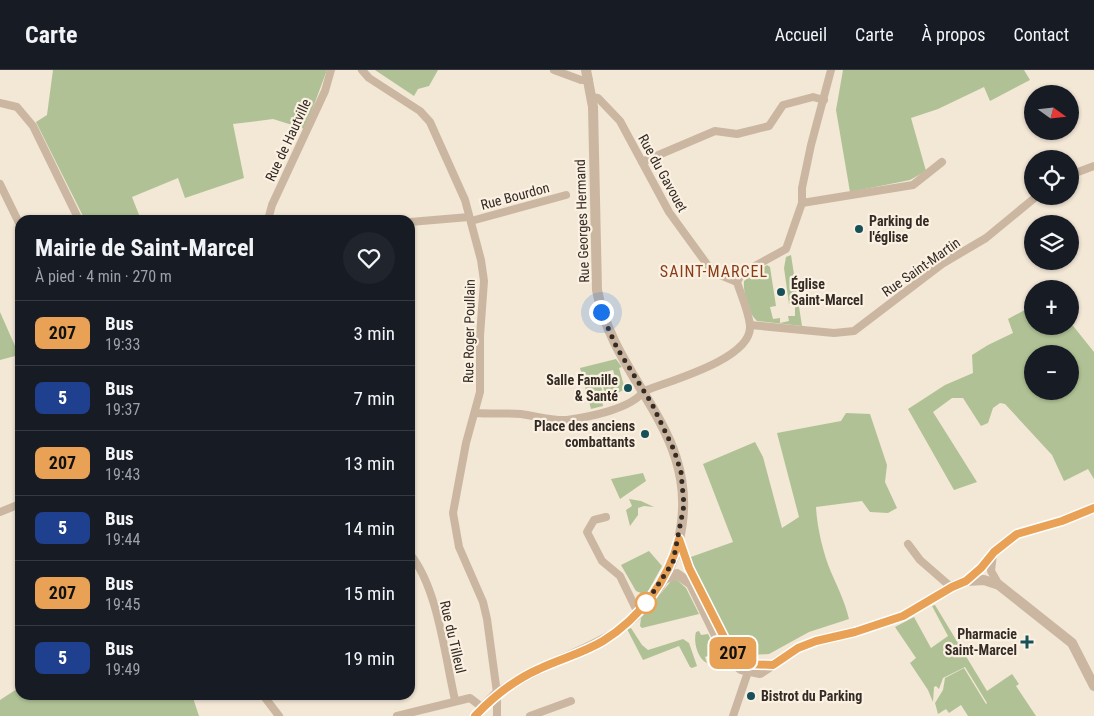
<!DOCTYPE html>
<html lang="fr">
<meta charset="utf-8">
<style>
:root{--surface:#171b24;--page:#20242c;--text:#f1f3f6;--muted:#9ea1a6;--line:#363941}
body{margin:0;font-family:"Roboto Condensed",sans-serif;background:var(--page);color:var(--text);height:100vh;display:flex;flex-direction:column;font-size:19px;white-space:nowrap}
*{box-sizing:border-box;margin:0}
p{font-size:16px;color:var(--muted)}
.icon{flex:none;width:28px;height:28px;fill:none;stroke:currentColor;stroke-width:2;stroke-linecap:round;stroke-linejoin:round}
.map{position:relative;flex:1;overflow:hidden}
.sheet{position:absolute;left:15px;top:145px;width:400px;height:485px;display:flex;flex-direction:column;background:var(--surface);border-radius:15px;box-shadow:0 1px 4px #0004}
.sheet>*{flex:none}
.badge{padding:0 10px;border-radius:8px;font-size:18px;line-height:32px}
.needle{width:32px;rotate:105deg}
.fabs{position:absolute;left:1024px;top:15px;display:grid;gap:10px}
.fabs a{display:grid;place-items:center;width:55px;height:55px;border-radius:50%;background:var(--surface);box-shadow:0 1px 4px #0004;font-size:25px}
.you{position:absolute;width:25px;height:25px;margin:-12px;border:4px solid #fff;border-radius:50%;background:#1a73e8;box-shadow:0 0 0 8px #1a73e833}
.map>.badge{position:absolute;translate:-50% -50%;box-shadow:0 0 0 2px #fff}
.round{display:grid;place-items:center;flex:none;width:52px;height:52px;border-radius:26px;background:var(--page)}
.overview{display:flex;align-items:center;justify-content:space-between;height:85px;padding:0 20px}
h1{font-size:24px;font-weight:700;line-height:38px}
ul{padding:0;list-style:none}
li{display:flex;align-items:center;gap:15px;height:65px;padding:0 20px;border-top:1px solid var(--line)}
li div{flex:1}
li b{display:block;font-size:19px}
li em{font-style:normal}
li .badge{min-width:55px;font-weight:700;text-align:center}
header{display:flex;align-items:center;gap:30px;box-sizing:border-box;height:70px;padding:0 25px;background:var(--surface);border-bottom:1px solid var(--line)}
header strong{font-size:24px}
nav{display:flex;gap:28px;margin-inline-start:auto;font-size:18px}
.map>svg:first-child{display:block}
.green{fill:#b0c295;fill-rule:evenodd}
.lines{fill:none;stroke-linecap:round;stroke-linejoin:round}
.minor{stroke:#cbb7a1;stroke-width:8}
.tertiary{stroke:#cbb7a1;stroke-width:10}
.line-casing{stroke:#fff;stroke-width:11}
.line{stroke:#e9a255;stroke-width:8}
.walk{stroke:#352b25;stroke-width:5;stroke-dasharray:0 9}
.poi-dot{fill:#175059;stroke:#faf1e2;stroke-width:2}
.stop-dot{fill:#fff;stroke:#e9a255;stroke-width:2.5}
.labels{text-anchor:middle;stroke-width:4.5;stroke-linejoin:round;paint-order:stroke}
.street-label{font-size:14px;fill:#352b25;stroke:#faf1e2}
.poi-label{font-size:14px;font-weight:bold;fill:#352b25;stroke:#faf1e2;text-anchor:start}
.quarter-label{font-size:16px;letter-spacing:1px;fill:#8a3b18;stroke:#faf1e2}
</style>
<header>
<strong>Carte</strong>
<nav><a>Accueil</a><a>Carte</a><a>À propos</a><a>Contact</a></nav>
</header>
<div class="map">
<svg width="1094" height="646" viewBox="0 0 1094 646">
<rect width="100%" height="100%" fill="#f3e7d6"/>
<g class="green">
<polygon points="53,0 327,0 305,59 273,49 233,54 244,108 185,128 178,108 132,127 141,150 85,150 36,52 47,45"/>
<polygon points="375,0 438,0 429,16 418,19 414,26"/>
<polygon points="843,0 1024,0 1030,10 990,31 984,17 938,39 911,48 926,101 910,110 850,122 836,40"/>
<path d="M791,185L802,256L757,251C748,243 743,223 744,211L767,195L770,197L776,236L770,237L773,249L780,248V253L789,251L788,246H795V233L789,234L784,198L786,187Z"/>
<path d="M1032,236V256H1070V252L1094,282V409L1088,399L1064,411L1052,385L1005,334L1000,333L993,338L988,353L981,356L963,328H952L933,342L977,412L954,420L908,339L945,315L973,303L972,285L988,275L1013,263L1008,249ZM1032,284H1070V321H1032Z"/>
<polygon points="0,242 19,285 0,290"/>
<polygon points="616,289 622,297 619,298 625,319 609,328 605,325 602,311 615,307 613,300 598,304 604,328 602,330 603,336 591,339 580,298"/>
<path d="M846,343L870,344L887,395L885,412L897,438L888,443L870,442L862,431L816,437C817,457 823,483 831,502C838,518 845,532 849,549L809,562L769,584L751,585L730,573L688,488L733,472L703,394L755,372L763,387L782,458L799,447L777,363L841,351Z"/>
<polygon points="643,403 646,411 620,429 611,409"/>
<polygon points="629,429 641,431 654,437 644,436 638,438 638,445 630,456 626,440 632,436"/>
<polygon points="649,481 662,496 646,525 636,521 621,495"/>
<polygon points="676,509 686,518 699,544 642,558 640,556 641,548 671,511"/>
<polygon points="935,535 987,621 1012,604 1019,614 1016,616 1036,646 968,646 961,635 949,643 946,639 938,644 935,633 943,620 945,608 964,598 986,634 987,633 965,597 943,608 939,619 936,616 934,617 933,632 928,620 910,593 916,588 895,557 914,547 931,578 948,566 932,536"/>
<polygon points="631,558 642,575 648,580 683,569 689,573 697,596 692,598 690,597 679,576 643,590 627,559"/>
<path d="M699,561L701,565L708,564L716,580V583L705,587L707,593C698,589 693,572 696,562Z"/>
<polygon points="20,617 20,625 192,625 199,646 0,646 0,630"/>
</g>
<g class="lines">
<g class="minor">
<polyline points="362,0 369,8 420,41 430,52 465,130 481,190 484,211 480,266 480,322 466,373 453,443 459,477 483,532 487,549 497,623 497,646"/>
<polyline points="554,0 581,10 589,10"/>
<polyline points="591,27 598,28 620,51 669,142 709,197 720,205 737,212"/>
<polyline points="0,33 17,37 33,56 79,150"/>
<polyline points="642,92 715,61 737,64 769,56 783,35 813,27 824,30"/>
<polyline points="1070,105 1094,96"/>
<polyline points="0,114 20,155"/>
<polyline points="802,133 913,115 942,92"/>
<polyline points="268,150 272,135 325,21 331,0"/>
<polyline points="471,151 566,125"/>
<polyline points="410,152 469,147"/>
<polyline points="750,255 834,263 854,261 942,194 986,168 1037,126"/>
<path d="M475,343C490,344 506,343 521,344C536,346 552,351 567,350C589,347 631,339 644,321C669,311 752,289 750,256C749,242 741,225 737,212L742,203L786,179L802,133V118L811,75L831,0"/>
<polyline points="0,442 20,434"/>
<polyline points="606,447 594,450 587,462 602,491 620,506 638,543"/>
<polyline points="908,474 920,490 951,517"/>
<path d="M410,484C438,518 445,587 455,630"/>
<polyline points="993,484 991,501 999,515"/>
<polyline points="966,511 981,498 994,482 1017,465 1062,451 1094,438"/>
<polyline points="263,625 279,646"/>
<polyline points="397,646 470,628 483,638"/>
<polyline points="530,646 571,631"/>
<polyline points="733,646 750,596"/>
</g>
<g class="tertiary">
<polyline points="680,471 683,484 698,516"/>
<polyline points="664,509 677,504 691,514 727,588 741,599 760,603 798,578 816,571 855,562 903,546 951,517 966,511 984,510 999,515 1072,573 1094,616"/>
<polyline points="742,592 747,594 773,595"/>
<path d="M475,646C482,639 489,631 496,624C503,619 511,615 519,610C555,589 596,579 629,552C653,532 671,502 678,473C706,365 614,314 597,220L593,37L586,0"/>
</g>
</g>
<g class="lines">
<g class="line-casing">
<path id="line" d="M475,646C494,626 514,610 539,599C560,589 583,583 603,571C640,548 668,511 679,469L689,498L731,581L738,590L747,594L773,595L798,578L816,571L855,562L903,546L952,517L966,511L981,498L994,482L1017,464L1062,451L1094,438"/>
</g>
<use href="#line" class="line"/>
<polyline class="walk" points="601,242 617,278 652,334 674,380 681,402 684,435 673,492 646,533"/>
</g>
<g class="poi-dot">
<circle cx="859" cy="159" r="5"/>
<circle cx="781" cy="222" r="5"/>
<circle cx="628" cy="318" r="5"/>
<circle cx="645" cy="364" r="5"/>
<path d="M1024.5 564.5h5v5h5v5h-5v5h-5v-5h-5v-5h5z"/>
<circle cx="751" cy="626" r="5"/>
</g>
<circle class="stop-dot" cx="646" cy="533" r="10"/>
<g class="labels">
<g class="street-label">
<text transform="translate(288 70) rotate(-65)" y="5">Rue de Hautville</text>
<text transform="translate(663 103) rotate(61)" y="5">Rue du Gavouet</text>
<text transform="translate(515 126) rotate(-15)" y="5">Rue Bourdon</text>
<text transform="translate(582 151) rotate(-92)" y="5">Rue Georges Hermand</text>
<text transform="translate(921 197) rotate(-35)" y="5">Rue Saint-Martin</text>
<text transform="translate(469 261) rotate(-89)" y="5">Rue Roger Poullain</text>
<text transform="translate(453 567) rotate(77)" y="5">Rue du Tilleul</text>
</g>
<g class="poi-label">
<text x="869" y="156">Parking de<tspan x="869" dy="16">l'église</tspan></text>
<text x="791" y="219">Église<tspan x="791" dy="16">Saint-Marcel</tspan></text>
<text x="618" y="315" text-anchor="end">Salle Famille<tspan x="618" dy="16">&amp; Santé</tspan></text>
<text x="635" y="361" text-anchor="end">Place des anciens<tspan x="635" dy="16">combattants</tspan></text>
<text x="1017" y="569" text-anchor="end">Pharmacie<tspan x="1017" dy="16">Saint-Marcel</tspan></text>
<text x="761" y="631">Bistrot du Parking</text>
</g>
<g class="quarter-label">
<text x="714" y="207">SAINT-MARCEL</text>
</g>
</g>
</svg>
<div class="fabs">
<a><svg class="needle" viewBox="-14 -14 28 28"><path d="M0-13l5 13h-10z" fill="#e53935"/><path d="M0 13l5-13h-10z" fill="#9ea1a6"/></svg></a>
<a><svg class="icon" aria-label="locate" viewBox="0 0 24 24"><circle cx="12" cy="12" r="6"/><path d="M12 2v4M12 18v4M2 12h4M18 12h4"/></svg></a>
<a><svg class="icon" aria-label="layers" viewBox="0 0 24 24"><path d="M12 4l9 5-9 5-9-5zM3 14l9 5 9-5"/></svg></a>
<a>+</a>
<a>−</a>
</div>
<div class="you" style="left:601px;top:242px"></div>
<b class="badge" style="left:733px;top:583px;background:#e9a255;color:#111">207</b>
<section class="sheet">
<div class="overview"><div><h1>Mairie de Saint-Marcel</h1><p>À pied · 4 min · 270 m</p></div><a class="round"><svg class="icon" aria-label="heart" viewBox="0 0 24 24"><path d="M12 20l-8-8c-3-5 5-10 8-4 3-6 11-1 8 4z"/></svg></a></div>
<ul>
<li><span class="badge" style="background:#e9a255;color:#111">207</span><div><b>Bus</b><p>19:33</p></div><em>3 min</em></li>
<li><span class="badge" style="background:#1e408e;color:#fff">5</span><div><b>Bus</b><p>19:37</p></div><em>7 min</em></li>
<li><span class="badge" style="background:#e9a255;color:#111">207</span><div><b>Bus</b><p>19:43</p></div><em>13 min</em></li>
<li><span class="badge" style="background:#1e408e;color:#fff">5</span><div><b>Bus</b><p>19:44</p></div><em>14 min</em></li>
<li><span class="badge" style="background:#e9a255;color:#111">207</span><div><b>Bus</b><p>19:45</p></div><em>15 min</em></li>
<li><span class="badge" style="background:#1e408e;color:#fff">5</span><div><b>Bus</b><p>19:49</p></div><em>19 min</em></li>
</ul>
</section>
</div>
